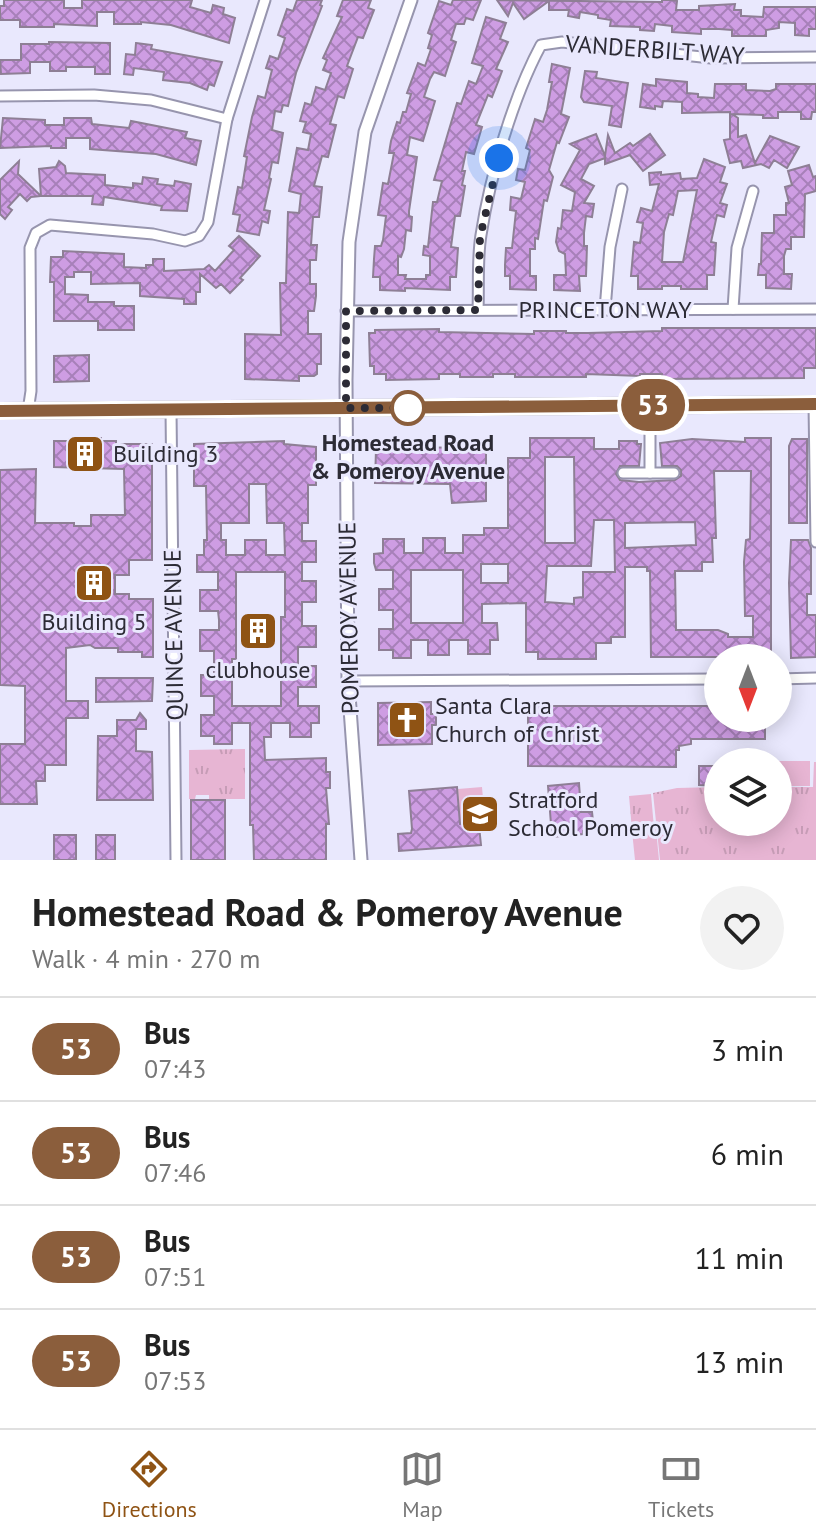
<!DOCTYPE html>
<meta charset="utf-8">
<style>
:root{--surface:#fff;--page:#f2f2f2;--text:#222;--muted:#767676;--line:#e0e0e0;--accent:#8f5314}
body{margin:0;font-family:"PT Sans",sans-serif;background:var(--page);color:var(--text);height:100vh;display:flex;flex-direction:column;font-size:30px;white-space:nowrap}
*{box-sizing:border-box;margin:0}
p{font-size:26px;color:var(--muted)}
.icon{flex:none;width:44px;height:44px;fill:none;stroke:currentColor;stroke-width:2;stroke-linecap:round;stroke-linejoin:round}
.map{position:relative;height:860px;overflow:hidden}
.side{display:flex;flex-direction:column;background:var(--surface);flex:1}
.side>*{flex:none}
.badge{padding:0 16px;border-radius:26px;font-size:28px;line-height:52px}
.needle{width:52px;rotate:180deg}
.tools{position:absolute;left:704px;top:644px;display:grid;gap:16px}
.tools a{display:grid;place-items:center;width:88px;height:88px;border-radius:50%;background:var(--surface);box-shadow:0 4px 20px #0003;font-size:40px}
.you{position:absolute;width:40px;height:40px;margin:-20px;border:6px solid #fff;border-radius:50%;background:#1a73e8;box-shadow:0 0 0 12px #1a73e833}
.map>.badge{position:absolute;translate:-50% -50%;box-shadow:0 0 0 4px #fff}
.round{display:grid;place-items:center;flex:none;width:84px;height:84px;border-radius:42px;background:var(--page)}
.headline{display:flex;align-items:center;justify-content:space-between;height:136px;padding:0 32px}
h1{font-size:38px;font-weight:700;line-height:60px}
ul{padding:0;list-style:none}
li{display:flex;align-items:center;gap:24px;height:104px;padding:0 32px;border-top:2px solid var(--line)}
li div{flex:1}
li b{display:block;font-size:30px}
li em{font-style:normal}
li .badge{min-width:88px;font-weight:700;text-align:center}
.tab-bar{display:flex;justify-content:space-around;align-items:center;height:112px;border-top:2px solid var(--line);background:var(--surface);font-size:22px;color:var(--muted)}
.tab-bar a{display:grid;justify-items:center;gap:4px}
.tab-bar .current{color:var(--accent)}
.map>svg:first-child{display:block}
.green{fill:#e7b5d3}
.park{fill:url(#park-tufts)}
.building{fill:url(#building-cross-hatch);stroke:#8e7f95;stroke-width:2;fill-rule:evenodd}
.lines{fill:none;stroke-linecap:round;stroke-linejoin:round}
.minor-casing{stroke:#9795ae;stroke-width:13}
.tertiary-casing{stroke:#9795ae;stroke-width:15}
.secondary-casing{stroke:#9795ae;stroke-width:18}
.minor{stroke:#fff;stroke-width:9}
.tertiary{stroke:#fff;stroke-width:11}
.secondary{stroke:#fff;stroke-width:14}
.line-casing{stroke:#fff;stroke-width:18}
.line{stroke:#8b5e3c;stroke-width:12}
.walk{stroke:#2c2b35;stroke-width:8;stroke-dasharray:0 14.4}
.stop-dot{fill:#fff;stroke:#8b5e3c;stroke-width:4}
.labels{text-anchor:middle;stroke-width:6;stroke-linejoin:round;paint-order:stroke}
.street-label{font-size:24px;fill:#2c2b35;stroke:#e9e8fd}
.stop-label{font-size:24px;font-weight:bold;fill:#2c2b35;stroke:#e9e8fd}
.poi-label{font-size:24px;fill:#2c2b35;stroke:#e9e8fd;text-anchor:start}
</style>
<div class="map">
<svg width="816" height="860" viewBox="0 0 816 860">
<defs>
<pattern id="park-tufts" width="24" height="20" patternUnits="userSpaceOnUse" patternTransform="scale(2)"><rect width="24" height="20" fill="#e7b5d3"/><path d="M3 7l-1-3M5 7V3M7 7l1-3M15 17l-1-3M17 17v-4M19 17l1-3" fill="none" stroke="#c69cb6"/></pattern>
<pattern id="building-cross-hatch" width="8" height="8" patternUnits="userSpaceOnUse" patternTransform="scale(2)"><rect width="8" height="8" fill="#ce9de3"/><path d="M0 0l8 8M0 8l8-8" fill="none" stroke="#a780b9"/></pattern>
</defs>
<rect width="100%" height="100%" fill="#e9e8fd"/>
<g class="green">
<polygon points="768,761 810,761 810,786 778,786 778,762"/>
<polygon points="482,787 485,822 460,824 458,789"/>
<polygon points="656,829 659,860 635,860 632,831"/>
</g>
<g class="park">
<polygon points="245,749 245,799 209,799 209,795 196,795 195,799 189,799 189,750"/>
<polygon points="814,762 816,762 816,860 660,860 653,793 677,788 718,787 718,822 778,822 778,787 813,787"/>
<polygon points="651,794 654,828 632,830 629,796"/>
</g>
<g class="building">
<polygon points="4,0 64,0 64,8 82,8 82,0 192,0 190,7 211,13 213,5 224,8 223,14 235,18 229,43 171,25 141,22 141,24 114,24 114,12 97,12 97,26 54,24 54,27 20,27 20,20 0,20 0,6 4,6"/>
<polygon points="297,0 322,0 320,5 322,6 296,73 288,106 283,105 281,112 275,111 272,130 283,133 278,163 272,162 269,178 271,179 264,210 270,211 268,223 262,221 259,235 237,231 240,215 233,214 238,187 242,188 247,157 244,156 252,117 258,96 265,98 272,70 266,68 270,56 278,59 285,38 278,35 287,9 293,11"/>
<polygon points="343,0 371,0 368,8 374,10 363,38 358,37 347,66 353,69 344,98 338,96 330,124 336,125 328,157 322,156 314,186 322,187 319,217 313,217 311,245 317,245 316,260 310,260 310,284 316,284 316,296 314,311 308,311 308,334 321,334 321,364 317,364 317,374 314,376 299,376 299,381 245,379 245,334 281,335 280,283 286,283 288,212 299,213 301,194 289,191 297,148 308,150 311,134 303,132 306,122 300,121 305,103 311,105 316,87 325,90 331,73 323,70 327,60 323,58 342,17 337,16"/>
<polygon points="453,0 481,0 473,20 466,18 464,24 456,24 451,40 456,42 445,76 434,72 430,79 424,97 435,101 423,141 410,137 407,155 417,157 409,211 409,216 412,217 411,231 406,230 404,249 401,257 398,256 398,275 406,275 405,279 426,279 426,275 430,275 430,256 423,255 424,246 428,247 433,202 437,202 442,181 434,180 457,103 461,104 469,81 476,84 483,66 472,63 486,17 506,23 500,39 508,42 496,69 502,71 498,82 492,97 488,95 476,125 482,127 474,154 466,152 462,171 465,171 462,185 465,186 460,216 455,216 451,247 458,248 456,277 450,277 450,290 405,288 405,291 380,290 380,277 373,277 374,259 375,246 381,246 383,240 386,216 378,215 383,183 388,184 394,153 389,153 391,141 397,122 400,123 403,112 406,112 411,94 407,93 418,63 425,66 431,49 428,48 432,35 428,33 439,1 451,5"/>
<polygon points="497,0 662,2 662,0 671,0 677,1 676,10 699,10 699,6 735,4 734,10 741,10 741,16 744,16 763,17 764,7 816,7 816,29 809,29 809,36 795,35 795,23 779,22 779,28 766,30 766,36 732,36 732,30 719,29 701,29 701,34 672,32 672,26 655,24 654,31 640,30 640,27 610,26 611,20 598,18 598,15 580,12 579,18 568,16 569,10 549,10 549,1 524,19 513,3 508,16"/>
<polygon points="49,42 110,43 110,74 95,74 95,67 66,67 66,71 50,71 50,62 30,62 30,73 1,74 0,60 21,60 21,44 49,44"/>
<polygon points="136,43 152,45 151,49 222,62 214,86 209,84 207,90 190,83 163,80 164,72 134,68 133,75 124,74 126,54 135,55"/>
<polygon points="552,64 570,68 561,114 569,117 559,143 557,142 549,170 553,177 547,201 544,200 538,239 535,238 535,249 530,249 530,276 536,276 536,290 510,289 510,276 505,276 505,265 506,248 512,248 516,211 510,210 511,197 521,199 525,182 516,180 518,169 525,170 530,150 526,148 535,119 543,122 547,110 552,82 549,82"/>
<polygon points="585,71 597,72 596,78 628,83 621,127 609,125 612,106 584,102 581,97"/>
<polygon points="656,79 687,82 687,93 698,94 698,97 714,98 715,84 746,84 746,90 770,91 776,89 776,84 816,84 816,112 812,112 811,119 801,119 801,112 778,112 778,118 763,118 763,115 732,114 738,118 738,137 746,135 755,163 770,136 799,147 787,168 774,160 769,168 761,164 743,168 741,161 730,163 724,140 730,139 730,112 682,113 682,102 663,101 662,107 655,106 655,109 640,107 643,84 656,86"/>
<polygon points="3,118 45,120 45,125 64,125 64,118 91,118 92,124 129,128 131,121 187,132 185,138 201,141 196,165 156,154 90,149 90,138 66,138 66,148 51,148 51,146 0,148"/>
<polygon points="596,134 605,156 608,135 615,153 630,143 633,146 650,134 665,155 643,171 630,155 605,164 605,158 589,164 581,179 594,186 584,203 594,204 592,217 586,216 584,233 584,246 587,246 586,276 579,276 580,291 554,290 554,275 566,275 565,254 559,251 556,242 558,228 561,229 563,210 572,211 575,192 561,185 580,150 570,144"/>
<path d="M704,159L725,167L720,182L727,184L720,203L727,205L724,217L717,215L711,242L716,243L714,275H707V289H681V286H662V289H638V276H631L634,242L640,243L643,223L637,222L641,208L652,211L659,184L650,185L649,173L661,172V175L680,173L681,179L697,178ZM697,190L683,262H662L664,232L669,214L673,215L678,191Z"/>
<polygon points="19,161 18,174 41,196 31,197 27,201 20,194 8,207 12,210 5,219 0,214 0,180"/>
<polygon points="59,161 65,166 66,173 105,175 105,185 133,188 133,183 142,184 143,177 158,179 157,184 174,186 175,181 191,184 187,211 161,210 162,206 104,197 103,205 92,204 93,196 41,196 39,169 56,167"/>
<polygon points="809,165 813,177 816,176 816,191 805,194 804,237 791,237 791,249 786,249 784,256 784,274 792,274 791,289 766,288 766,275 758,275 759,264 761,264 762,233 774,233 774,215 786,215 786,203 789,203 785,187 792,185 788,171"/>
<polygon points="239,236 260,256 240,278 243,280 230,293 221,284 216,288 200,274 200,292 196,292 196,304 184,304 184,299 140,296 140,283 91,284 91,272 74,272 74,277 65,277 65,294 88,295 88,302 114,302 114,306 134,306 134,330 98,330 98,321 54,321 54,282 50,282 51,257 63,257 63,251 124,254 124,267 146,268 146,265 153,265 153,259 164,259 164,271 204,269 209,265 215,271 234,250 229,246"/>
<polygon points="662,328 816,328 816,368 804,368 804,378 662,379 662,374 640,374 640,376 586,374 586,377 515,377 515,374 493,374 493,377 460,377 460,374 439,374 439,379 386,380 386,374 374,374 374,366 370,366 369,333 375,333 375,330 439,329 439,332 534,334 534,331 566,331 566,333 588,333 662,331"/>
<polygon points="89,355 89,381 54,382 54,356"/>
<polygon points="92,438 101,438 101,441 116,441 116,444 152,444 152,560 129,560 129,575 115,575 115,594 129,594 129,599 153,599 153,657 142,657 142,652 118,652 118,648 95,648 90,645 66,648 66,701 88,701 88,718 66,718 66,765 45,765 45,781 36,781 37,804 0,804 0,744 25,744 25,686 0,685 0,470 36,469 35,523 74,523 74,526 91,526 91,515 125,515 124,469 54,467 54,441 92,441"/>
<path d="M530,438H594V449H619V441H637V444H641L639,466H620L616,474L620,480L639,482L675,480L681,476V470L677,466H662L660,443L692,439L745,442V438H771V654H743V657H651L650,571H647V567H625V637H611V643H596V659H538V652H526V603L482,604V623H497L498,640H490V654H468V640H449V655H428V640H411V658H393V650H379V629H393V610H379V589H393V570H376L374,563V554L383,553V539H404V553H423V538H445V553H463V535H484V528H508V458H530ZM545,457H574L575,543H545ZM714,471H751L750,539L746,540L744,562L745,616H753V637H728V634L718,630H676L675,571H702V562H713L712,538H716ZM594,520H614L615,572H583V597L574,598V604L545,602L547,566H591ZM695,522L696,545L625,548V523ZM481,564H508V583H481ZM411,570H463V623H411Z"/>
<polygon points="792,439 807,439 807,523 789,523 789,446"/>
<path d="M284,441V444L316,447V485H308V523H302V541H316V562H302V581H316V602H302V626H316V647H298V666H316V687H298V706H319V723H311V737H290V723H271V737H264L265,760L326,758V772H330V788H326L329,824H326V860H254L253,825H250V723H232V744H214V736H201V715H214V696H201V675H214V651H200V630H219V620L218,611H200V590H218V572H197V555H204V540H207L206,486H194V444ZM249,484H266L267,523H284L285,555H266V540H245V555H226V540H221V523H249ZM236,572H285V617H281V706H232V659H236Z"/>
<polygon points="384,447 486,448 486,501 452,503 450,484 375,483 376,449 384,449"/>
<polygon points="791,540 808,540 811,548 811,594 807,594 807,615 816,615 816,657 791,658 789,583"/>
<polygon points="253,618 263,618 275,629 263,642 253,642 241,630"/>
<polygon points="96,678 153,678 152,701 96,702"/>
<polygon points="431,702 431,714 436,714 436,725 432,725 432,744 378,745 378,703"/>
<polygon points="528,706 718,706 718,718 765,718 765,739 691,739 691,744 679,746 679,750 676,750 676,767 528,766"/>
<polygon points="140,713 146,720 146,729 136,729 136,751 152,752 153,800 97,800 98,736 117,736 117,720 136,720"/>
<polygon points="699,766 718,766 718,786 699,785"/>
<polygon points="579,783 581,812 592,812 594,830 583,831 583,834 552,837 548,786"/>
<polygon points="457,787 460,824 473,823 473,826 479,826 481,845 399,851 398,834 411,833 412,829 409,791"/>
<rect x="191" y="800" width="34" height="60"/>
<rect x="54" y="835" width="22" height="25"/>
<rect x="96" y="835" width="19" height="25"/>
</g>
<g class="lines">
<g class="minor-casing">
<g id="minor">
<polyline points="0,96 94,95 151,100 227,119"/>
<polyline points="733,309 737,248 753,191"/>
<path d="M478,310C479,286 477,259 481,235C490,176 513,97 541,45L562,42L711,58L816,57"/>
<polyline points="605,310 610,247 622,189"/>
<polyline points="346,311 816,309"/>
<polyline points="814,404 816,542"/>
<polyline points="650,405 650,473 674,473"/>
<polyline points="171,410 176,860"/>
<polyline points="28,411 31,391 30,248 36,233 50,225 153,234 185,241 199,236 208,222 227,119 265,0"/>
<polyline points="623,473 650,473"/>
<polyline points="778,679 816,678"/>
<polyline points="348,681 718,679"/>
</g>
</g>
<g class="tertiary-casing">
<polyline id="tertiary" points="361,860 348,681 346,380 349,242 365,132 411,0"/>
</g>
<g class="secondary-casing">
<polyline id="secondary" points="0,411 816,404"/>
</g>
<use href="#minor" class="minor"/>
<use href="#tertiary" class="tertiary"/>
<use href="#secondary" class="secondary"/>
</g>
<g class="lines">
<g class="line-casing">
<polyline id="line" points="0,411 816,404"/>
</g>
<use href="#line" class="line"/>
<polyline class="walk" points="408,408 346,408 346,311 478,310 480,237 499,158"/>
</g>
<defs>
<g id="building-square" transform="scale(2)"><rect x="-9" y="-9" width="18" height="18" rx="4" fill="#8f5314" stroke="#e9e8fd"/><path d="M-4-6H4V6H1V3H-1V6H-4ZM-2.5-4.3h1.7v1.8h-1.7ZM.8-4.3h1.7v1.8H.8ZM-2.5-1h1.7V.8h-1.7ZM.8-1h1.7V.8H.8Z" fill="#fff"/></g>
<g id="church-square" transform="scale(2)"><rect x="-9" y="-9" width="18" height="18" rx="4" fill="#8f5314" stroke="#e9e8fd"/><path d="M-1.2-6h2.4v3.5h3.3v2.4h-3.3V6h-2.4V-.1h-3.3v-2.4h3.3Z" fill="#fff"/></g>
<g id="school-square" transform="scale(2)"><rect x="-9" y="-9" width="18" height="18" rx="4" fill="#8f5314" stroke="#e9e8fd"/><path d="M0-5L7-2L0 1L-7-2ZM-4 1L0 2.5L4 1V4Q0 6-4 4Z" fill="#fff"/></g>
</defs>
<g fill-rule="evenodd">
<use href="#building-square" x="85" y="454"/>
<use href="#building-square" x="94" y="583"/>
<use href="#building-square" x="258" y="631"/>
<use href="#church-square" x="407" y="720"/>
<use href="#school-square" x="480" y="814"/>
</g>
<circle class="stop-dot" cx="408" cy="408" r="16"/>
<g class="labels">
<g class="street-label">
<text transform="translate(655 50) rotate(4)" y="8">VANDERBILT WAY</text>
<text x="605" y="318">PRINCETON WAY</text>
<text transform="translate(349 618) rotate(-91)" y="8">POMEROY AVENUE</text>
<text transform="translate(174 635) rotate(-91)" y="8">QUINCE AVENUE</text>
</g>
<g class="stop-label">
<text x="408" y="451">Homestead Road<tspan x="408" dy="28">&amp; Pomeroy Avenue</tspan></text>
</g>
<g class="poi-label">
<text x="113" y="462">Building 3</text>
<text x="94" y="630" text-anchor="middle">Building 5</text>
<text x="258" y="678" text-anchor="middle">clubhouse</text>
<text x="435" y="714">Santa Clara<tspan x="435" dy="28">Church of Christ</tspan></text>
<text x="508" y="808">Stratford<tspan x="508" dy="28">School Pomeroy</tspan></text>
</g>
</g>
</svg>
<div class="tools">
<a><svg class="needle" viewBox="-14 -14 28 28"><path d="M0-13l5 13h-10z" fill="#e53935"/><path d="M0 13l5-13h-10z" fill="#767676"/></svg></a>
<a><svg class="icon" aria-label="layers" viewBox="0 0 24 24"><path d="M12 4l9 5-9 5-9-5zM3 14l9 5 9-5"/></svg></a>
</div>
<div class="you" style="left:499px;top:158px"></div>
<b class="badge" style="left:653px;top:405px;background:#8b5e3c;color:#fff">53</b>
</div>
<section class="side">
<div class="headline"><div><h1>Homestead Road &amp; Pomeroy Avenue</h1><p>Walk · 4 min · 270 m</p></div><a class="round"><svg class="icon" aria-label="heart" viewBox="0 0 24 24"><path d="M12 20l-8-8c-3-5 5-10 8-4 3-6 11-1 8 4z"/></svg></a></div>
<ul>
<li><span class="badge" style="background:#8b5e3c;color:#fff">53</span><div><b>Bus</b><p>07:43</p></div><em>3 min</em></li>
<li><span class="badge" style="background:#8b5e3c;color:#fff">53</span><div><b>Bus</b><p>07:46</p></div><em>6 min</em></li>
<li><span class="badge" style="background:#8b5e3c;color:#fff">53</span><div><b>Bus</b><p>07:51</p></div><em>11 min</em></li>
<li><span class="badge" style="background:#8b5e3c;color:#fff">53</span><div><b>Bus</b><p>07:53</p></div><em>13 min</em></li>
</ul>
</section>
<nav class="tab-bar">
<a class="current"><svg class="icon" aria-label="directions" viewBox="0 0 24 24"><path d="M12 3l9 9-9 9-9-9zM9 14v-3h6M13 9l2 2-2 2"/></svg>Directions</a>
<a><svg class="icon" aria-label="map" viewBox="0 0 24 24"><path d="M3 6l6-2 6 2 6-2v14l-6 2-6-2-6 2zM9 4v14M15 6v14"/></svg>Map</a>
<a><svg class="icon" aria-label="tickets" viewBox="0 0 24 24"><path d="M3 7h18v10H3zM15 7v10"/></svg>Tickets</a>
</nav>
